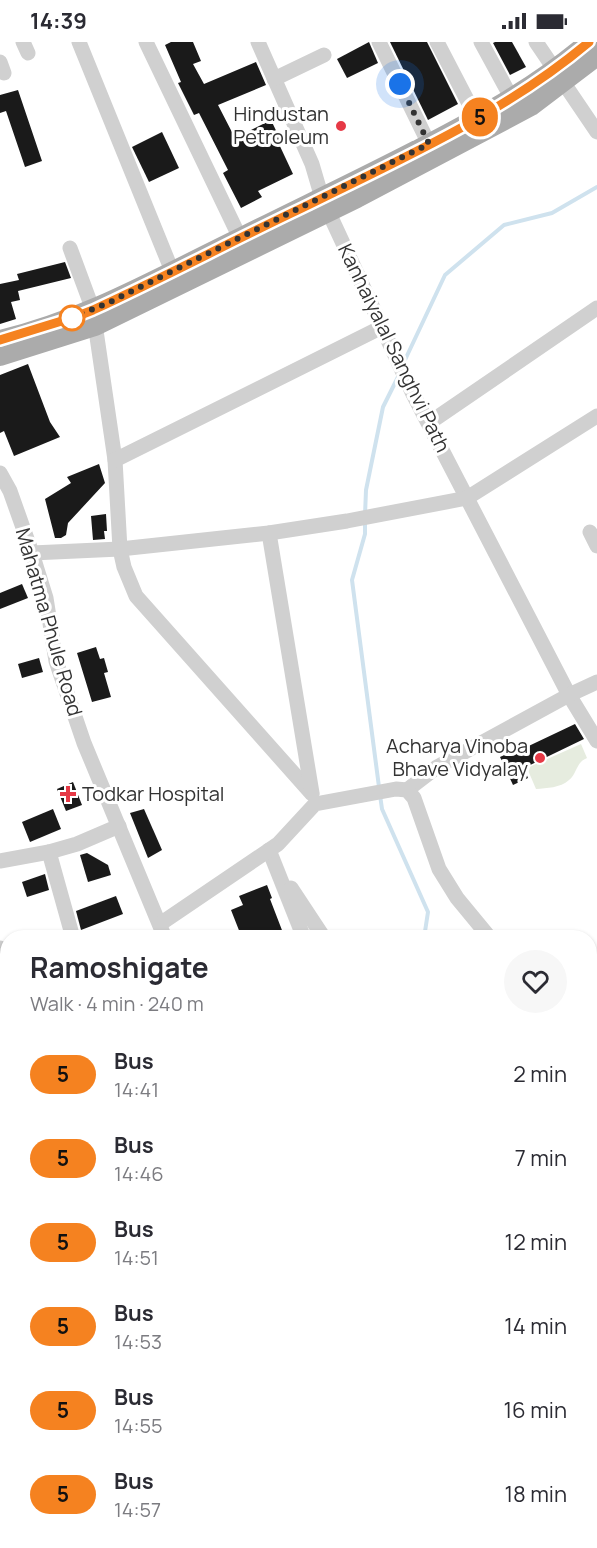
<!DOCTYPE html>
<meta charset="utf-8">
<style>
:root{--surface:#fff;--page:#f7f7f7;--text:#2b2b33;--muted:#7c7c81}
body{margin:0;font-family:Manrope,sans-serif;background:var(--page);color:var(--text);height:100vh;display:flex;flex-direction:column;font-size:22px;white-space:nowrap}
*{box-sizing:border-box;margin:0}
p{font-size:20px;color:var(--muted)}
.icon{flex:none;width:33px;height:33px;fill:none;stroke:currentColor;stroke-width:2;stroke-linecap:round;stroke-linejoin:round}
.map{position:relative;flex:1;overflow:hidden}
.details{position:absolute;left:0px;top:888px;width:597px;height:618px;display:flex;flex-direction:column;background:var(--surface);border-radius:24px 24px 0 0;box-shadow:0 2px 4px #0004}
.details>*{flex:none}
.badge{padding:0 12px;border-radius:20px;font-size:21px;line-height:39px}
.you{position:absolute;width:30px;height:30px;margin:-15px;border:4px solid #fff;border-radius:50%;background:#1a73e8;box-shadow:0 0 0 9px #1a73e833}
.map>.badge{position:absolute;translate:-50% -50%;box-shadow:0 0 0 3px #fff}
.round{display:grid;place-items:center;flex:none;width:63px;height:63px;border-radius:32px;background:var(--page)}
.head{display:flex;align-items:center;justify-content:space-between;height:102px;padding:0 30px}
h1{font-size:28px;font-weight:700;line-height:45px}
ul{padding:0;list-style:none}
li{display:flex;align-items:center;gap:18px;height:84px;padding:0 30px}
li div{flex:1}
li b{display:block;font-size:22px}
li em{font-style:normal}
li .badge{min-width:66px;font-weight:700;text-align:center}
.status{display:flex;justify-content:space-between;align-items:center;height:42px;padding:0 30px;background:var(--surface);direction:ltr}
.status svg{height:16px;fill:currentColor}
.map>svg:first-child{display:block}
.green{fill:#e6ecdf}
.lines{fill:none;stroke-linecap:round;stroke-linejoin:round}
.stream{stroke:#cfe2ee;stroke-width:4}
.building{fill:#1a1a1a}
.minor{stroke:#d0d0d0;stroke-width:15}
.major{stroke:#ababab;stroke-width:20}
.line-casing{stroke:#fff;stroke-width:14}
.line{stroke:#f58220;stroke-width:9}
.walk{stroke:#333;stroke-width:6;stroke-dasharray:0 10.8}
.poi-dot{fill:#e63946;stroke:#fff;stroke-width:2}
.stop-dot{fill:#fff;stroke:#f58220;stroke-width:3}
.labels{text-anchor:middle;stroke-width:6;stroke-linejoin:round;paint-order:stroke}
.poi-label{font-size:20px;fill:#333;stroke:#fff;text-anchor:end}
.street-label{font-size:20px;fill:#333;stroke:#fff}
</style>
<div class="status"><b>14:39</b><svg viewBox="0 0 49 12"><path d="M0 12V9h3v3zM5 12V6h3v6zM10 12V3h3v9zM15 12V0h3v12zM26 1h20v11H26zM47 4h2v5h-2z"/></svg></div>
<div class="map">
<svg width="597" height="1506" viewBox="0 0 597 1506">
<rect width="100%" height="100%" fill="#fff"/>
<path class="green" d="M581,702L587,716C576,720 577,732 569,738C560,746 547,746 536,747L527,726Z"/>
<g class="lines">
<g class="stream">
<polyline points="404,320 445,233 504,183 552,171 597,145"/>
<polyline points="365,473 366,448 383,365 399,333"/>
<polyline points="365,480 365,492 352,538 379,745"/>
<polyline points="380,753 382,767 428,870 424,896"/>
<polyline points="0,1264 8,1265"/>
</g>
</g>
<g class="building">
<polygon points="171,0 193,0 201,19 193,22 204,42 256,20 266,43 218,63 235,96 271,78 281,99 278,100 293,132 258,149 262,155 241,166 223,131 228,128 199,71 194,73 178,41 181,40 165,3"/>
<polygon points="369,0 378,21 347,36 337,17"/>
<polygon points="390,0 427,0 458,62 428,78"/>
<polygon points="495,0 512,0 526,25 510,33 493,1"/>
<polygon points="18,48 42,119 25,125 6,69 0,71 0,53"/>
<polygon points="162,90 179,126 149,140 132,105"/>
<polygon points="65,220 71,236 18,249 20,258 11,260 16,277 0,282 0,242 19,238 17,232"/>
<polygon points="28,322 50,380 60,395 14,414 4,389 0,391 0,333"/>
<polygon points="99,422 105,441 68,481 66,493 61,496 55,496 45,457 71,441 67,435"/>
<polygon points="106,472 107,489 104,489 105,497 93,498 91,474"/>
<polygon points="22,542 28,556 0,567 0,551"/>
<polygon points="96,605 100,617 104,616 108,630 104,631 111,655 92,660 77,611"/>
<polygon points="39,616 43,630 22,636 18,622"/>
<polygon points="575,682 584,697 524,726 528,736 513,743 500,715 515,708 516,710"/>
<polygon points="73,740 82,763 66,769 57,747"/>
<polygon points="53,767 61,787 30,800 22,780"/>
<polygon points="144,767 162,808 148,816 130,771"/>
<polygon points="87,811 108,823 111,833 88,840 80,813"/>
<polygon points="45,832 49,848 27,855 22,840"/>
<polygon points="267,843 272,856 270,857 285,896 242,896 231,868 243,863 239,854"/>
<polygon points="116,854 123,872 81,888 76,869"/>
</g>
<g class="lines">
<g class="minor">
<polyline points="23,0 28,11"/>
<polyline points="79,0 172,229"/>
<polyline points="146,0 240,196"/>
<polyline points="258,0 312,122 322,156 413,352 569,653 597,699"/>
<polyline points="379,0 429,102"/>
<polyline points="437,0 477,77"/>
<polyline points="481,0 512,57"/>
<polyline points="536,0 597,90"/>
<polyline points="0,20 4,31"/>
<polyline points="274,37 324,13"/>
<polyline points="70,206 93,268 115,418 120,507 124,525 136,554 312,752"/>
<polyline points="429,381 597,266"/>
<polyline points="115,418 382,285"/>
<polyline points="0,431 10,449 32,511 46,556 56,619 84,701 165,896"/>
<polyline points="590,490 597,504"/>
<polyline points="269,491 312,751"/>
<polyline points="32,511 120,507 269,491 347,479 467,456 597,374"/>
<polyline points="407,748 437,725 569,653 597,640"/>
<polyline points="269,808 304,896"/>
<polyline points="49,810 73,896"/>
<polyline points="0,819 49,810 77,802 119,784"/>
<polyline points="291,846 324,896"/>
<polyline points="160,882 278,802 315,762 396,747 407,748 414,756 439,827 457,856 490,896"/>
<polyline points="0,906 8,937"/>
<polyline points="590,920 597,919"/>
<polyline points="590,1054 597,1068"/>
<polyline points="590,1151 597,1146"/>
<polyline points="0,1152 8,1148"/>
<polyline points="0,1235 8,1231"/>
<polyline points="597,1306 597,1314"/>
<polyline points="590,1386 597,1382"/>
<polyline points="141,1498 145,1506"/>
<polyline points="285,1498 289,1506"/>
<polyline points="443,1498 447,1506"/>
<polyline points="541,1498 544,1506"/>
<polyline points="50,1506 56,1498"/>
<polyline points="371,1506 388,1498"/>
</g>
<g class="major">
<path d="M0,298C86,278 163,233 242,195C300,166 359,138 417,108C480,75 534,47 589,0"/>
<polyline points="0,314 95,284 357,156 531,64 597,14"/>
</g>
</g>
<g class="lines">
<g class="line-casing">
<path id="line" d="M0,298L78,274L93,268C163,236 232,199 302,166C401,117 505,71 589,0"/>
</g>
<use href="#line" class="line"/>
<polyline class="walk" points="72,276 110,260 429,102 400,42"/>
</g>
<g class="poi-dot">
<circle cx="341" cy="84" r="6"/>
<circle cx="540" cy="716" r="6"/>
<path d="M65 743h6v6h6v6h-6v6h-6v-6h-6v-6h6z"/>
</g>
<circle class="stop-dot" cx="72" cy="276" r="12"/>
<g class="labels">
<g class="poi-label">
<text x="329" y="79">Hindustan<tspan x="329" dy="23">Petroleum</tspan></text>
<text x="528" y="711">Acharya Vinoba<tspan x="528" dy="23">Bhave Vidyalay</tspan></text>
<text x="82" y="759" text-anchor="start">Todkar Hospital</text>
</g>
<g class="street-label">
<text transform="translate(394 306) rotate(64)" y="7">Kanhaiyalal Sanghvi Path</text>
<text transform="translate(49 580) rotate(74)" y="7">Mahatma Phule Road</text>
</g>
</g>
</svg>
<div class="you" style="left:400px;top:42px"></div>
<b class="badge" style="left:480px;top:75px;background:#f58220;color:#111">5</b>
<section class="details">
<div class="head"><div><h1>Ramoshigate</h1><p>Walk · 4 min · 240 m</p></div><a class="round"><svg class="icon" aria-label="heart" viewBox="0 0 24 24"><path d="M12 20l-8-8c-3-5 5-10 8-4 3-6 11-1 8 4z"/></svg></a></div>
<ul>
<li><span class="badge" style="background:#f58220;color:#111">5</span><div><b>Bus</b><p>14:41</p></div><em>2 min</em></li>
<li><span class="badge" style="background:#f58220;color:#111">5</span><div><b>Bus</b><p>14:46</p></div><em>7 min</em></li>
<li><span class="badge" style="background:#f58220;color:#111">5</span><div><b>Bus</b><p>14:51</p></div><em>12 min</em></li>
<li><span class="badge" style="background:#f58220;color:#111">5</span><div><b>Bus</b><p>14:53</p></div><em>14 min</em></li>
<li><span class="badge" style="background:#f58220;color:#111">5</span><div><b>Bus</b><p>14:55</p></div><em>16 min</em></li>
<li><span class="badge" style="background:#f58220;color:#111">5</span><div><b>Bus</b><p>14:57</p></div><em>18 min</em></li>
</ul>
</section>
</div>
